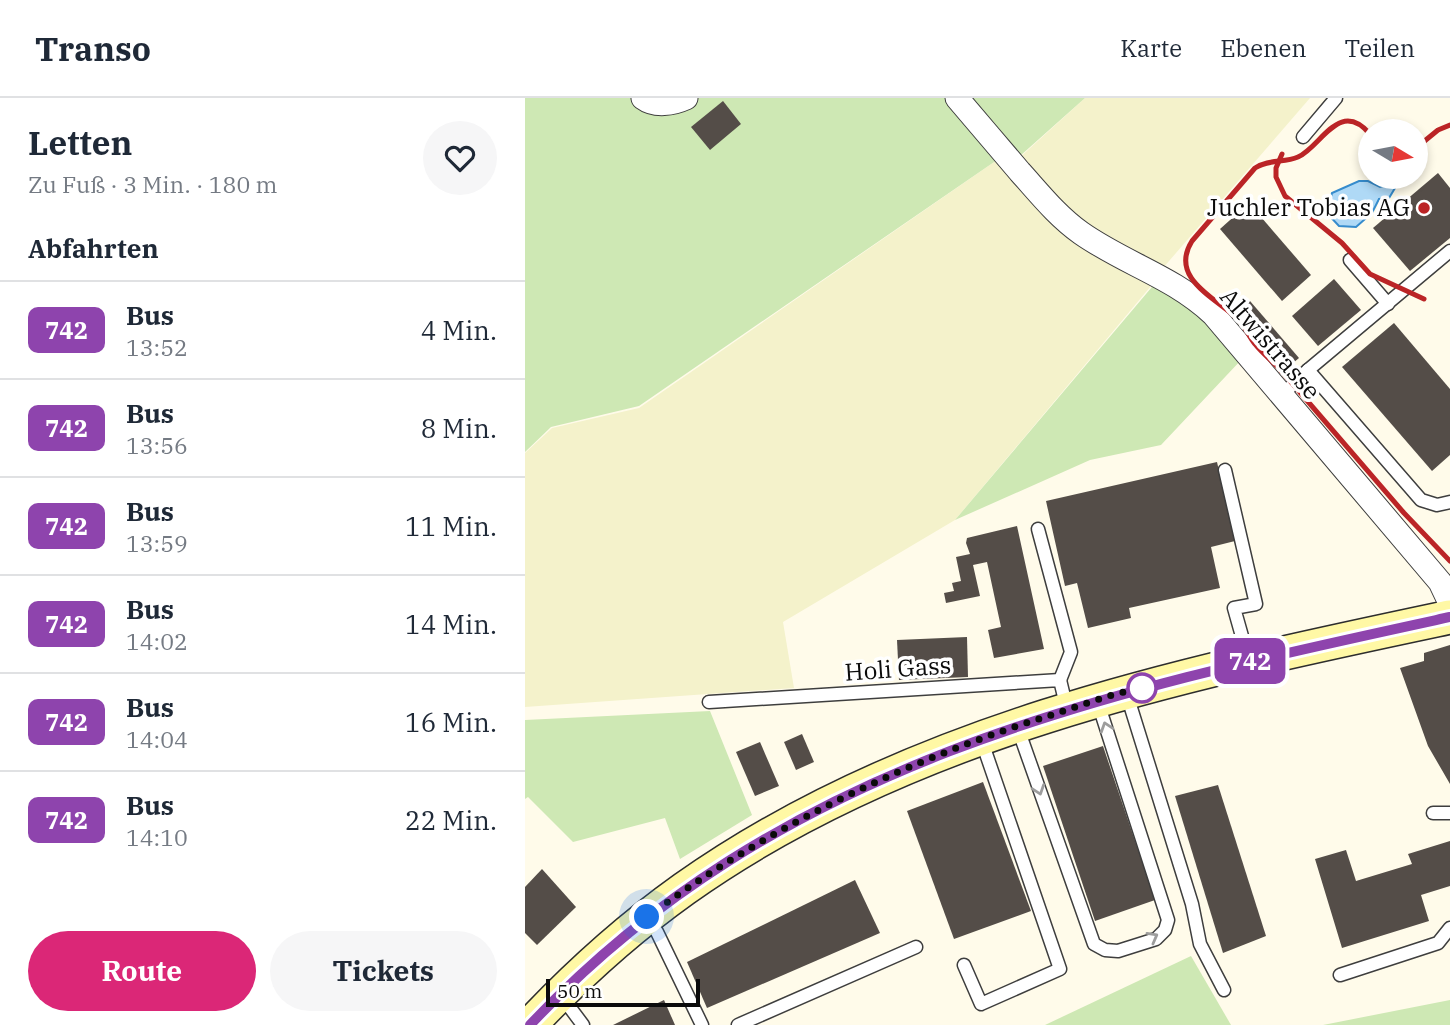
<!DOCTYPE html>
<html lang="de">
<meta charset="utf-8">
<style>
:root{--surface:#fff;--page:#f6f6f7;--text:#1f2937;--muted:#747a83;--line:#e0e1e3;--accent:#db2777}
body{margin:0;font-family:"IBM Plex Serif",serif;background:var(--page);color:var(--text);height:100vh;display:flex;flex-direction:column;font-size:26px;white-space:nowrap}
*{box-sizing:border-box;margin:0}
p{font-size:23px;color:var(--muted)}
.icon{flex:none;width:38px;height:38px;fill:none;stroke:currentColor;stroke-width:2;stroke-linecap:round;stroke-linejoin:round}
.map{position:relative;flex:1;overflow:hidden}
.panel{display:flex;flex-direction:column;background:var(--surface);width:525px}
.panel>*{flex:none}
.badge{padding:0 14px;border-radius:10px;font-size:24px;line-height:46px}
.needle{width:46px;rotate:100deg}
.buttons{position:absolute;left:833px;top:21px;display:grid;gap:14px}
.buttons a{display:grid;place-items:center;width:70px;height:70px;border-radius:50%;background:var(--surface);box-shadow:0 4px 10px #0003;font-size:35px}
.scale{position:absolute;left:21px;bottom:18px;width:154px;box-sizing:border-box;padding-left:7px;border:4px solid #0b0b0b;border-top:0;font-size:19px;line-height:24px;white-space:nowrap;color:#0b0b0b;-webkit-text-stroke:5px #fff;paint-order:stroke}
.you{position:absolute;width:35px;height:35px;margin:-18px;border:5px solid #fff;border-radius:50%;background:#1a73e8;box-shadow:0 0 0 10px #1a73e833}
.map>.badge{position:absolute;translate:-50% -50%;box-shadow:0 0 0 4px #fff}
h2{padding:0 28px;font-size:26px;line-height:63px}
.round{display:grid;place-items:center;flex:none;width:74px;height:74px;border-radius:37px;background:var(--page)}
.head{display:flex;align-items:center;justify-content:space-between;height:119px;padding:0 28px}
h1{font-size:33px;font-weight:700;line-height:52px}
.cta{display:flex;gap:14px;margin-top:auto;padding:14px 28px}
.cta a{flex:1;height:80px;border-radius:42px;background:var(--accent);color:#fff;font-size:28px;font-weight:700;line-height:80px;text-align:center}
.cta a+a{background:var(--page);color:var(--text)}
ul{padding:0;list-style:none}
li{display:flex;align-items:center;gap:21px;height:98px;padding:0 28px;border-top:2px solid var(--line)}
li div{flex:1}
li b{display:block;font-size:26px}
li em{font-style:normal}
li .badge{min-width:77px;font-weight:700;text-align:center}
header{display:flex;align-items:center;gap:42px;box-sizing:border-box;height:98px;padding:0 35px;background:var(--surface);border-bottom:2px solid var(--line)}
header strong{font-size:33px}
nav{display:flex;gap:38px;margin-inline-start:auto;font-size:24px}
main{display:flex;flex:1;min-height:0}
.map>svg:first-child{display:block}
.farmland{fill:#f4f2cb}
.green{fill:#cee8b4}
.water{fill:#afd9f6;stroke:#368ccd;stroke-width:2}
.building{fill:#544d48}
.lines{fill:none;stroke-linecap:round;stroke-linejoin:round}
.lane-casing{stroke:#3e3e3e;stroke-width:15}
.street-casing{stroke:#3e3e3e;stroke-width:25}
.secondary-casing{stroke:#2d2d2d;stroke-width:36}
.lane{stroke:#fff;stroke-width:12}
.street{stroke:#fff;stroke-width:23}
.secondary{stroke:#fff8a5;stroke-width:33}
.rail{stroke:#bb2426;stroke-width:5}
.oneway{stroke:#9d9d9d}
.line-casing{stroke:#fff;stroke-width:16}
.line{stroke:#8e44ad;stroke-width:10}
.walk{stroke:#0b0b0b;stroke-width:7;stroke-dasharray:0 12.6}
.poi-dot{fill:#bb2426;stroke:#fff;stroke-width:2.5}
.stop-dot{fill:#fff;stroke:#8e44ad;stroke-width:3.5}
.labels{text-anchor:middle;stroke-width:7;stroke-linejoin:round;paint-order:stroke}
.poi-label{font-size:24px;fill:#0b0b0b;stroke:#fff;text-anchor:end}
.street-label{font-size:24px;fill:#0b0b0b;stroke:#fff}
</style>
<header>
<strong>Transo</strong>
<nav><a>Karte</a><a>Ebenen</a><a>Teilen</a></nav>
</header>
<main>
<section class="panel">
<div class="head"><div><h1>Letten</h1><p>Zu Fuß · 3 Min. · 180 m</p></div><a class="round"><svg class="icon" aria-label="heart" viewBox="0 0 24 24"><path d="M12 20l-8-8c-3-5 5-10 8-4 3-6 11-1 8 4z"/></svg></a></div>
<h2>Abfahrten</h2>
<ul>
<li><span class="badge" style="background:#8e44ad;color:#fff">742</span><div><b>Bus</b><p>13:52</p></div><em>4 Min.</em></li>
<li><span class="badge" style="background:#8e44ad;color:#fff">742</span><div><b>Bus</b><p>13:56</p></div><em>8 Min.</em></li>
<li><span class="badge" style="background:#8e44ad;color:#fff">742</span><div><b>Bus</b><p>13:59</p></div><em>11 Min.</em></li>
<li><span class="badge" style="background:#8e44ad;color:#fff">742</span><div><b>Bus</b><p>14:02</p></div><em>14 Min.</em></li>
<li><span class="badge" style="background:#8e44ad;color:#fff">742</span><div><b>Bus</b><p>14:04</p></div><em>16 Min.</em></li>
<li><span class="badge" style="background:#8e44ad;color:#fff">742</span><div><b>Bus</b><p>14:10</p></div><em>22 Min.</em></li>
</ul>
<div class="cta"><a>Route</a><a>Tickets</a></div>
</section>
<div class="map">
<svg width="925" height="927" viewBox="0 0 925 927">
<rect width="100%" height="100%" fill="#fffbea"/>
<g class="farmland">
<polygon points="560,0 785,0 638,170 590,148 533,109 493,61"/>
<polygon points="472,62 631,182 430,422 258,524 269,590 0,609 0,355 27,330 114,310"/>
</g>
<g class="green">
<polygon points="0,0 560,0 495,58 488,51 114,308 26,329 0,354"/>
<polygon points="632,183 668,203 717,261 636,347 565,362 430,422"/>
<polygon points="185,613 227,717 155,761 140,720 48,744 3,699 0,701 0,622"/>
<polygon points="666,858 706,927 520,927"/>
<polygon points="925,902 925,927 798,927"/>
</g>
<polygon class="water" points="834,83 843,83 855,89 864,86 870,90 864,100 854,101 847,115 831,129 814,128 798,111 799,107 805,103 807,95"/>
<g class="building">
<polygon points="198,3 216,26 185,52 166,29"/>
<polygon points="913,75 925,90 925,140 885,173 848,130"/>
<polygon points="724,105 786,177 757,203 695,131"/>
<polygon points="809,181 836,212 793,248 767,218"/>
<polygon points="725,203 774,260 762,270 713,212"/>
<polygon points="869,225 925,291 925,357 907,373 817,269"/>
<polygon points="692,364 710,443 686,449 695,490 604,510 606,520 563,530 552,485 540,488 521,403"/>
<polygon points="492,428 519,551 469,560 463,532 476,529 462,464 448,467 455,498 421,505 419,495 429,493 427,485 436,483 431,459 445,456 441,445 442,440"/>
<polygon points="442,539 443,579 374,582 372,542"/>
<polygon points="925,547 925,686 903,648 875,570 899,563 899,555"/>
<polygon points="277,636 289,664 271,672 259,644"/>
<polygon points="235,644 254,688 230,698 211,654"/>
<polygon points="578,648 630,802 570,823 518,668"/>
<polygon points="458,684 506,813 429,841 382,713"/>
<polygon points="693,687 741,838 698,855 650,698"/>
<polygon points="925,743 925,788 896,797 904,823 817,850 790,761 821,752 831,783 887,766 883,756"/>
<polygon points="17,771 51,809 12,847 0,835 0,789"/>
<polygon points="330,782 355,835 182,910 162,864"/>
<polygon points="139,902 150,927 88,927"/>
</g>
<g class="lines">
<g class="lane-casing">
<g id="lane">
<polyline points="778,39 811,0"/>
<polyline points="825,162 863,206"/>
<polyline points="783,272 896,402 912,407 925,404"/>
<polyline points="756,298 783,272 925,153"/>
<polyline points="700,372 731,506 709,510 724,563"/>
<polyline points="513,431 546,554 535,582"/>
<polyline points="602,597 667,806 675,846 699,892"/>
<polyline points="184,604 535,582 542,611"/>
<polyline points="492,628 569,846 580,852 593,853 631,841 640,832 643,822 573,605"/>
<polyline points="908,715 925,715"/>
<polyline points="122,819 132,834 177,927"/>
<polyline points="439,867 456,906 535,871 456,641"/>
<polyline points="815,877 913,845 925,830"/>
<polyline points="37,899 58,927"/>
<polyline points="213,927 391,849"/>
</g>
</g>
<g class="street-casing">
<g id="street">
<path d="M118,0C130,9 148,6 161,0"/>
<path d="M432,0C453,25 474,49 495,74C514,95 532,118 556,135C600,166 647,178 688,216L915,484L925,505"/>
</g>
</g>
<g class="secondary-casing">
<path id="secondary" d="M5,927C52,877 103,831 159,791C383,632 661,575 925,519"/>
</g>
<use href="#lane" class="lane"/>
<use href="#street" class="street"/>
<use href="#secondary" class="secondary"/>
<g class="rail">
<path d="M845,36C814,0 796,49 773,59C759,65 744,61 730,70L667,143C643,181 693,201 715,223C721,230 724,239 730,246C737,255 746,262 754,270L879,415L925,463"/>
<polyline points="891,50 913,32 925,27"/>
<polyline points="757,56 751,70 751,79 760,98 817,145 845,176 899,201"/>
</g>
</g>
<defs><path id="oneway-chevron" d="M-2-3.5L2.5 0L-2 3.5" fill="none" stroke-width="1.6" stroke-linecap="round" stroke-linejoin="round" transform="scale(1.75)"/></defs>
<g class="oneway">
<use href="#oneway-chevron" transform="translate(581 629) rotate(-108)"/>
<use href="#oneway-chevron" transform="translate(514 692) rotate(71)"/>
<use href="#oneway-chevron" transform="translate(628 839) rotate(-29)"/>
</g>
<g class="lines">
<g class="line-casing">
<path id="line" d="M5,927C255,661 583,593 925,519"/>
</g>
<use href="#line" class="line"/>
<path class="walk" d="M122,819C242,730 377,664 520,619C552,609 584,596 617,590"/>
</g>
<circle class="poi-dot" cx="899" cy="110" r="7"/>
<circle class="stop-dot" cx="617" cy="590" r="14"/>
<g class="labels">
<g class="poi-label">
<text x="885" y="118">Juchler Tobias AG</text>
</g>
<g class="street-label">
<text transform="translate(745 246) rotate(49)" y="8">Altwistrasse</text>
<text transform="translate(373 571) rotate(-4)" y="8">Holi Gass</text>
</g>
</g>
</svg>
<div class="buttons">
<a><svg class="needle" viewBox="-14 -14 28 28"><path d="M0-13l5 13h-10z" fill="#e53935"/><path d="M0 13l5-13h-10z" fill="#747a83"/></svg></a>
</div>
<div class="scale">50 m</div>
<div class="you" style="left:122px;top:819px"></div>
<b class="badge" style="left:725px;top:563px;background:#8e44ad;color:#fff">742</b>
</div>
</main>
